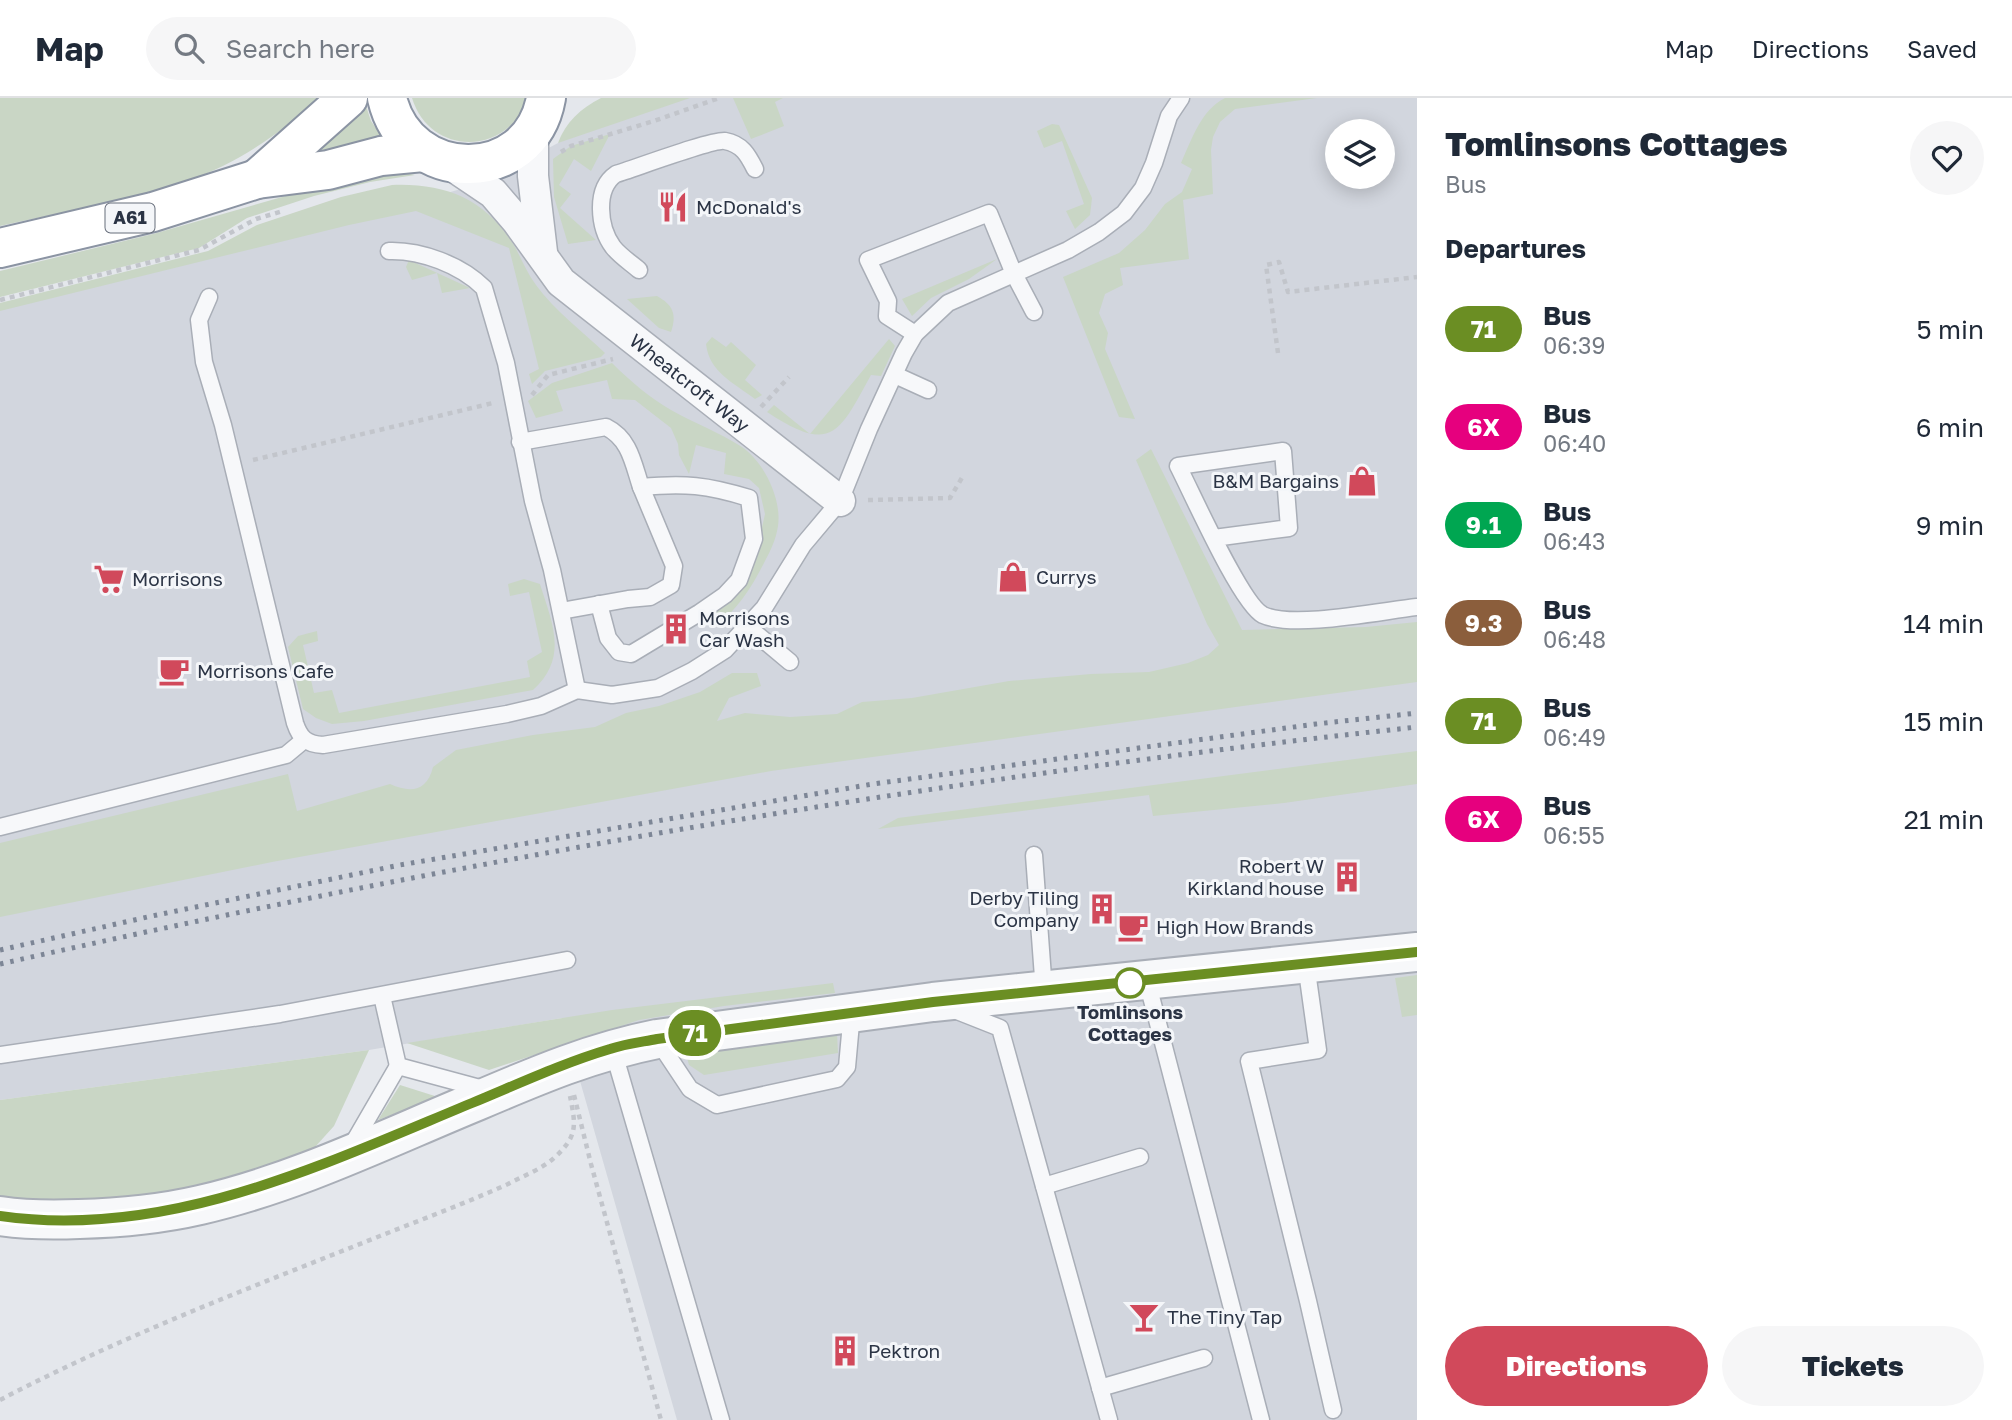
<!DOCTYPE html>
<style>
:root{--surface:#fff;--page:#f6f6f7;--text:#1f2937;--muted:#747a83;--line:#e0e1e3;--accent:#d1495b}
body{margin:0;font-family:"Golos Text",sans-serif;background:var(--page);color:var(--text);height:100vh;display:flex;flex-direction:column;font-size:26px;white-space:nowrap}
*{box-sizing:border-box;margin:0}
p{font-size:23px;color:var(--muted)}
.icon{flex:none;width:38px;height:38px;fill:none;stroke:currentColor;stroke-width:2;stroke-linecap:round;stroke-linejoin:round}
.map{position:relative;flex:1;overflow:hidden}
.drawer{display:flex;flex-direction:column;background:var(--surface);width:595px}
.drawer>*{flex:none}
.badge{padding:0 14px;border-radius:23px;font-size:24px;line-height:46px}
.buttons{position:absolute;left:1325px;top:21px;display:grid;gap:14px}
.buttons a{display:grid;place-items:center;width:70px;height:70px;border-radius:50%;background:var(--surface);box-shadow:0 4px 18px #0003;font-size:35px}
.map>.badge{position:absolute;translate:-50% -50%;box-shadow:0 0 0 4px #fff}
h2{padding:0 28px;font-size:26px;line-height:63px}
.round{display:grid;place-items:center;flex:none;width:74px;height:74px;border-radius:37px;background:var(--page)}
.headline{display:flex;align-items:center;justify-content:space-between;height:119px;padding:0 28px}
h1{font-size:33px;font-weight:800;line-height:52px}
.cta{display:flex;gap:14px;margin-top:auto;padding:14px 28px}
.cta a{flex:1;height:80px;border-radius:42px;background:var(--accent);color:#fff;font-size:28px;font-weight:800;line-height:80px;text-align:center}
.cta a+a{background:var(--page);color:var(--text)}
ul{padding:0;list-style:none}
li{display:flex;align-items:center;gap:21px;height:98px;padding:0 28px}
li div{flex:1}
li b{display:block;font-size:26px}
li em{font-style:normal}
li .badge{min-width:77px;font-weight:700;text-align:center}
header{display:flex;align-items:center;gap:42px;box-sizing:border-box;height:98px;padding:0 35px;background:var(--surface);border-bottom:2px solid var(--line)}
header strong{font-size:33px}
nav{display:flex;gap:38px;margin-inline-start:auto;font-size:24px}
.search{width:490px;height:63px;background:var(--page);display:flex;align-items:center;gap:18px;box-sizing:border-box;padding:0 24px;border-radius:38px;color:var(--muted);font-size:26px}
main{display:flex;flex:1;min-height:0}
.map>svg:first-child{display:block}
.built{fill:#d2d6de;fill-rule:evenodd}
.green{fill:#c9d6c5}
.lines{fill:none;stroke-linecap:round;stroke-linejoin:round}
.service-casing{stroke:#a9aeb7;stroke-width:19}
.minor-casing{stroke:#a9aeb7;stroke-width:33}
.tertiary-casing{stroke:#a9aeb7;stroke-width:42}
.trunk-casing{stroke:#8b94a3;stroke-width:42}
.path{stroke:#c2c5cb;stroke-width:4.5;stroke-dasharray:5 5;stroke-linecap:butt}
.service{stroke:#f7f8fa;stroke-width:16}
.minor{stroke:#f7f8fa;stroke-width:30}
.tertiary{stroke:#f7f8fa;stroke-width:38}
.trunk{stroke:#fff;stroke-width:38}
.rail{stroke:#7d8696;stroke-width:5;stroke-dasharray:3.5 7;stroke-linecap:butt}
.line-casing{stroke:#fff;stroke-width:16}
.line{stroke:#6b8e23;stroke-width:10}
.stop-dot{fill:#fff;stroke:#6b8e23;stroke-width:3.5}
.labels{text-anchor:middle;stroke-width:6;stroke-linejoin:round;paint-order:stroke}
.shield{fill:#f4f6f9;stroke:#676e7b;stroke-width:2}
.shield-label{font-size:18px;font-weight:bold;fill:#2b3445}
.poi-label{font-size:19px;fill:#2b3445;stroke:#f4f6f9;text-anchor:start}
.street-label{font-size:19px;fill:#2b3445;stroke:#f4f6f9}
.stop-label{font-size:19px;font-weight:bold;fill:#2b3445;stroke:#f4f6f9}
</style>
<header>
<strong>Map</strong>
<div class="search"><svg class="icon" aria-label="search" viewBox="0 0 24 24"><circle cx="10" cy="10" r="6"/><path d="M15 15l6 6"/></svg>Search here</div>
<nav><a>Map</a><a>Directions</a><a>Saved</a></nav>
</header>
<main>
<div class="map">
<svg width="1417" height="1322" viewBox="0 0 1417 1322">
<rect width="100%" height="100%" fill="#e4e7ec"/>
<path class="built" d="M609,0H1417V1322H677L562,920L369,952L0,1002V207L421,103L500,79L526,62L558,45ZM1337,33H1382V79H1337Z"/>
<g class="green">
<path d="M0,0H321C282,34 238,65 189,82C128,103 63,114 0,128Z"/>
<path d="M412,0H528C508,58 430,59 412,0Z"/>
<path d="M601,0H690L558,45C565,25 581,10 601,0Z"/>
<polygon points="733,0 783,0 775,4 784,28 751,41"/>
<path d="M1225,0H1317L1235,11L1220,24L1213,39L1211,52L1213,96L1183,102L1189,161L1120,170L1123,187L1105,196L1099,215L1108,235L1105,251L1135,321L1119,319L1063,179L1119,155L1145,132L1165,106L1182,94L1192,71L1181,65C1192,41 1201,12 1225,0Z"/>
<polygon points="365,5 371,23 382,39 319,59 315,51"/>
<polygon points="1052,26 1059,27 1092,100 1090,117 1075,131 1066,113 1084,106 1062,43 1044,50 1037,33"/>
<polygon points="610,36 591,73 574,61 559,87 571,96 560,110 596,142 568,146 554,99 553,61 571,48"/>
<polygon points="400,74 415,77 370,84 314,98 247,120 199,150 0,199 0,173 153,136 359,77"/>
<path d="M392,87C446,85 486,101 515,149C522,162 527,175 536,187C554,212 583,234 605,255L601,259L545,273L532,286L529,276L539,271L509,150L416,113L349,127L0,213V205L208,153L257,127L341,99Z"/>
<polygon points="997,161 969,181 931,200 912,218 902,201"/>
<polygon points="409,162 470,190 442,195 437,175 412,182 406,169"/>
<path d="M657,198C673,207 677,216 671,234L659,230L627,201Z"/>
<path d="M712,239L726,249L731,244L756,267L745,282L762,297L755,301C734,285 709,274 706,246Z"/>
<path d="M889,241L895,248L881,278L871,277C839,335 832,357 767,314L774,307L810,336Z"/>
<path d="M612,265C630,283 649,299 671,312C694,325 719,334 742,349C764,364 782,401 778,428C776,441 771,452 765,463C752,489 737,513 713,530L705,517L757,451L765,416L759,390L749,381L724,376L726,355L696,347L689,376L679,357L678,346L671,330L635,302L612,301L607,282L556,293L563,313L536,320L528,303L552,285Z"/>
<path d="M1151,351L1242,532L1366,529L1417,524V584L771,673L272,764L0,819V745L288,676L297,713L390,686C410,695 427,694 433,669L456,652L533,637L595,629L626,615L659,608L700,594L732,575H757L761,588L729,600L717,623L745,615L790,619L837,616L862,604L912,600L1009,583L1091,576L1149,574L1188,565L1208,557L1219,547L1207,526L1136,362Z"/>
<path d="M524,481L540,486C552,525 569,559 533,592L364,623L332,626L316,620L303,611L288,549L298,538L317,533L318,543L303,547L314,595L332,592L339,615L530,579L527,563L542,554L529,494L510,498L508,486Z"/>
<polygon points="1417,653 1417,686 1284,705 1153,718 1149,697 878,731 898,720"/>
<polygon points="1417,877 1417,917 1402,919 1395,880"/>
<polygon points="833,885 835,895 724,908 639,922 489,972 407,945 612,912"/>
<polygon points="837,935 838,955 704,977 689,967 686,956"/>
<polygon points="369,952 334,1028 306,1059 165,1100 0,1105 0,1002"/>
<polygon points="400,987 438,999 378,1022"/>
</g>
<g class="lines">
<g class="service-casing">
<g id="service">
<path d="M389,153C421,152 461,167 484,190L506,265L533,403L552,472L577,592"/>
<path d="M639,172C631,165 620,158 613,149C599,130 594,91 616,76C633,71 713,41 725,43C742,46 748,57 755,71"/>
<path d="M209,199L199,222L204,264L223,327L295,625C300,640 306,646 323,647L507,616L541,608L577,592L612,597L658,590L692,573L725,552L764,510L803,447L840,403L869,331L904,255L915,236L948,205L1068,152L1099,134L1124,115L1143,90L1154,65L1169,18L1181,0"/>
<polyline points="915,236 887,218 888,203 868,162 989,115 1014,176 1034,214"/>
<polyline points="895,277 928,292"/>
<path d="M520,344L606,329C630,341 633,365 641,389C685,385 707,387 749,400L754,441L739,482L725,497L699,515L631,556L619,554L608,540L599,506"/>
<path d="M1214,440L1289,430L1283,353L1178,368C1192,395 1241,506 1263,517C1293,531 1381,513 1417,509"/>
<polyline points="561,513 628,501 650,499 671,487 674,468 641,389"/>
<polyline points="748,529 790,564"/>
<polyline points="0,729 286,657 304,642"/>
<polyline points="1034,757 1044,893"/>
<polyline points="1306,866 1318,952 1249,963 1308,1203 1333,1312"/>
<polyline points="1147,883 1261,1322"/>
<polyline points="382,898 398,968 487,992"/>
<polyline points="952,911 1000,930 1109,1322"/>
<polyline points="658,943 690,991 717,1007 837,981 847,969 852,914"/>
<polyline points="613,952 721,1322"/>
<polyline points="0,957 280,916 567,862"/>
<polyline points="351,1049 398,968"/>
<polyline points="1044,1088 1140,1059"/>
<polyline points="1100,1290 1204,1260"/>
</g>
</g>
<g class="minor-casing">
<g id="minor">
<polyline points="533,33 533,78 542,154"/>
<path id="s1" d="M447,64L493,95L517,123L561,184L840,403"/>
</g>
</g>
<g class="tertiary-casing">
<path id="tertiary" d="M0,1118C26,1122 53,1122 79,1121C119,1120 161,1116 200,1107C296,1085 387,1040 477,1003C538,977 592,954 657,941L933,904L1417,854"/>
</g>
<g class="trunk-casing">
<g id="trunk">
<path d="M387,0C407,87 530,89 546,0"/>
<polyline points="257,81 348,0"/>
<polyline points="0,150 153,114 257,81 328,72 381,58 423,54"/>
</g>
</g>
<g class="path">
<polyline points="561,54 571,48 654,23 719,0"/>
<polyline points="0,202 199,152 256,121 283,113"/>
<polyline points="1278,255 1266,167 1279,164 1288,194 1417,179"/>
<polyline points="532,297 548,277 613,261"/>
<polyline points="761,309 789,279"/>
<polyline points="253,362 493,305"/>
<polyline points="868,402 950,400 963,378"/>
<polyline points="574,997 591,1066 661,1322"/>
<path d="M0,1302C122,1238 252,1189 380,1138C423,1121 466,1105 508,1086C523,1078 542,1071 554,1060C578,1038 576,1028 570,998"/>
</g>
<use href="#service" class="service"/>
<use href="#minor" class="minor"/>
<use href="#tertiary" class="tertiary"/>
<use href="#trunk" class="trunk"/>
<g class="rail">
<polyline points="0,852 152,818 400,767 873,686 1316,626 1417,615"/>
<path d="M0,866C467,761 941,680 1417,629"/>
</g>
</g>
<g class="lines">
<g class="line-casing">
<path id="line" d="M0,1118C167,1142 322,1067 472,1005C518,986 563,965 610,951C625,946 642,944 657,941L933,904L1417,854"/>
</g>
<use href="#line" class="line"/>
</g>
<defs>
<g id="restaurant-bare" transform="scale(2.415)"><path d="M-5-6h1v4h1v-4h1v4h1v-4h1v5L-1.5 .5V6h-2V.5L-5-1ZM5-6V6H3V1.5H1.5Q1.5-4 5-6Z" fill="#d1495b" stroke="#f4f6f9" stroke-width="2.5" paint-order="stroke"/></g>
<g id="shop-bare" transform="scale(2.415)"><path d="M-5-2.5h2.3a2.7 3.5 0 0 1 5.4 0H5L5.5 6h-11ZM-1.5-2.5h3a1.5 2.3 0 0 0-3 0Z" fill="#d1495b" stroke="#f4f6f9" stroke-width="2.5" paint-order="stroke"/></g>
<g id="supermarket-bare" transform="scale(2.415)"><path d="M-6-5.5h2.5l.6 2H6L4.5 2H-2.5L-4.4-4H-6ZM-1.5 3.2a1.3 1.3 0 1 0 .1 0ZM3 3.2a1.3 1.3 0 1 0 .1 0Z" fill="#d1495b" stroke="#f4f6f9" stroke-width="2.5" paint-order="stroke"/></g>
<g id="building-bare" transform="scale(2.415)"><path d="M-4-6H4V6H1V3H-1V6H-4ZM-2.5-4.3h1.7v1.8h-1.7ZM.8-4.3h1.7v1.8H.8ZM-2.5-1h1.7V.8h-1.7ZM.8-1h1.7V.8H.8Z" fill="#d1495b" stroke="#f4f6f9" stroke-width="2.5" paint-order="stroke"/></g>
<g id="cafe-bare" transform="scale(2.415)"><path d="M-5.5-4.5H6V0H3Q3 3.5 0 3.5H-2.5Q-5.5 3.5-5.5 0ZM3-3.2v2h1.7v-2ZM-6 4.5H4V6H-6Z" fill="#d1495b" stroke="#f4f6f9" stroke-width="2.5" paint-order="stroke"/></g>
<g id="bar-bare" transform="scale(2.415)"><path d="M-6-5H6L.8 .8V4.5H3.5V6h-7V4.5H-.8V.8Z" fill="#d1495b" stroke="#f4f6f9" stroke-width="2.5" paint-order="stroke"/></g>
</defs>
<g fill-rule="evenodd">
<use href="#restaurant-bare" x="673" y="109"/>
<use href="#shop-bare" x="1362" y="383"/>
<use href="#shop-bare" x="1013" y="479"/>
<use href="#supermarket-bare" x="109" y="481"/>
<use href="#building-bare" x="676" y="531"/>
<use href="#cafe-bare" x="174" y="573"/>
<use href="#building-bare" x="1347" y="779"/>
<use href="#building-bare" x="1102" y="811"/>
<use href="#cafe-bare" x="1133" y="829"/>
<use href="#bar-bare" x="1144" y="1219"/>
<use href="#building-bare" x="845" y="1253"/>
</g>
<circle class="stop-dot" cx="1130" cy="885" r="14"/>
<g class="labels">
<rect class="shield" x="105.5" y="105.5" width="49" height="29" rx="5"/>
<g class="shield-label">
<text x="130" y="126">A61</text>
</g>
<g class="poi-label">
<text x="696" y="116">McDonald's</text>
<text x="1339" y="390" text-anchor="end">B&amp;M Bargains</text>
<text x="1036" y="486">Currys</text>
<text x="132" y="488">Morrisons</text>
<text x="699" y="527">Morrisons<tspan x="699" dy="22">Car Wash</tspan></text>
<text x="197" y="580">Morrisons Cafe</text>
<text x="1324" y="775" text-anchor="end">Robert W<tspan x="1324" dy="22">Kirkland house</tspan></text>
<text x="1079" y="807" text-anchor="end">Derby Tiling<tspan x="1079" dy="22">Company</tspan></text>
<text x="1156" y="836">High How Brands</text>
<text x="1167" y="1226">The Tiny Tap</text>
<text x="868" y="1260">Pektron</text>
</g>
<g class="street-label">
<text dy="7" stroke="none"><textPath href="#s1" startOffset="331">Wheatcroft Way</textPath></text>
</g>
<g class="stop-label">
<text x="1130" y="921">Tomlinsons<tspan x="1130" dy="22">Cottages</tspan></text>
</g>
</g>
</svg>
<div class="buttons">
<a><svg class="icon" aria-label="layers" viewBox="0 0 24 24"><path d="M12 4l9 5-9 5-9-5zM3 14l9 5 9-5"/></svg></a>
</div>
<b class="badge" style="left:695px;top:935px;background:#6b8e23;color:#fff">71</b>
</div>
<section class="drawer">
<div class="headline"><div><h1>Tomlinsons Cottages</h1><p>Bus</p></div><a class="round"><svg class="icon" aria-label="heart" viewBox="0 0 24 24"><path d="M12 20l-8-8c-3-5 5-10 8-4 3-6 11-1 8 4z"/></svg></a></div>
<h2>Departures</h2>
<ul>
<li><span class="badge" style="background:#6b8e23;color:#fff">71</span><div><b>Bus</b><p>06:39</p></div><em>5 min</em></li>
<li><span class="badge" style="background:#e6007e;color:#fff">6X</span><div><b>Bus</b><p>06:40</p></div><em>6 min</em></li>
<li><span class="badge" style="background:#00a651;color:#fff">9.1</span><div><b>Bus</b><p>06:43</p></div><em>9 min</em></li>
<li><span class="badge" style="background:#8b5e3c;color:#fff">9.3</span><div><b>Bus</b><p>06:48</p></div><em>14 min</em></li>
<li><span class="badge" style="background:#6b8e23;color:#fff">71</span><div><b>Bus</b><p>06:49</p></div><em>15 min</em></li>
<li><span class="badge" style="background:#e6007e;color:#fff">6X</span><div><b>Bus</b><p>06:55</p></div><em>21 min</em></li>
</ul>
<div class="cta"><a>Directions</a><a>Tickets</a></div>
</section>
</main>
